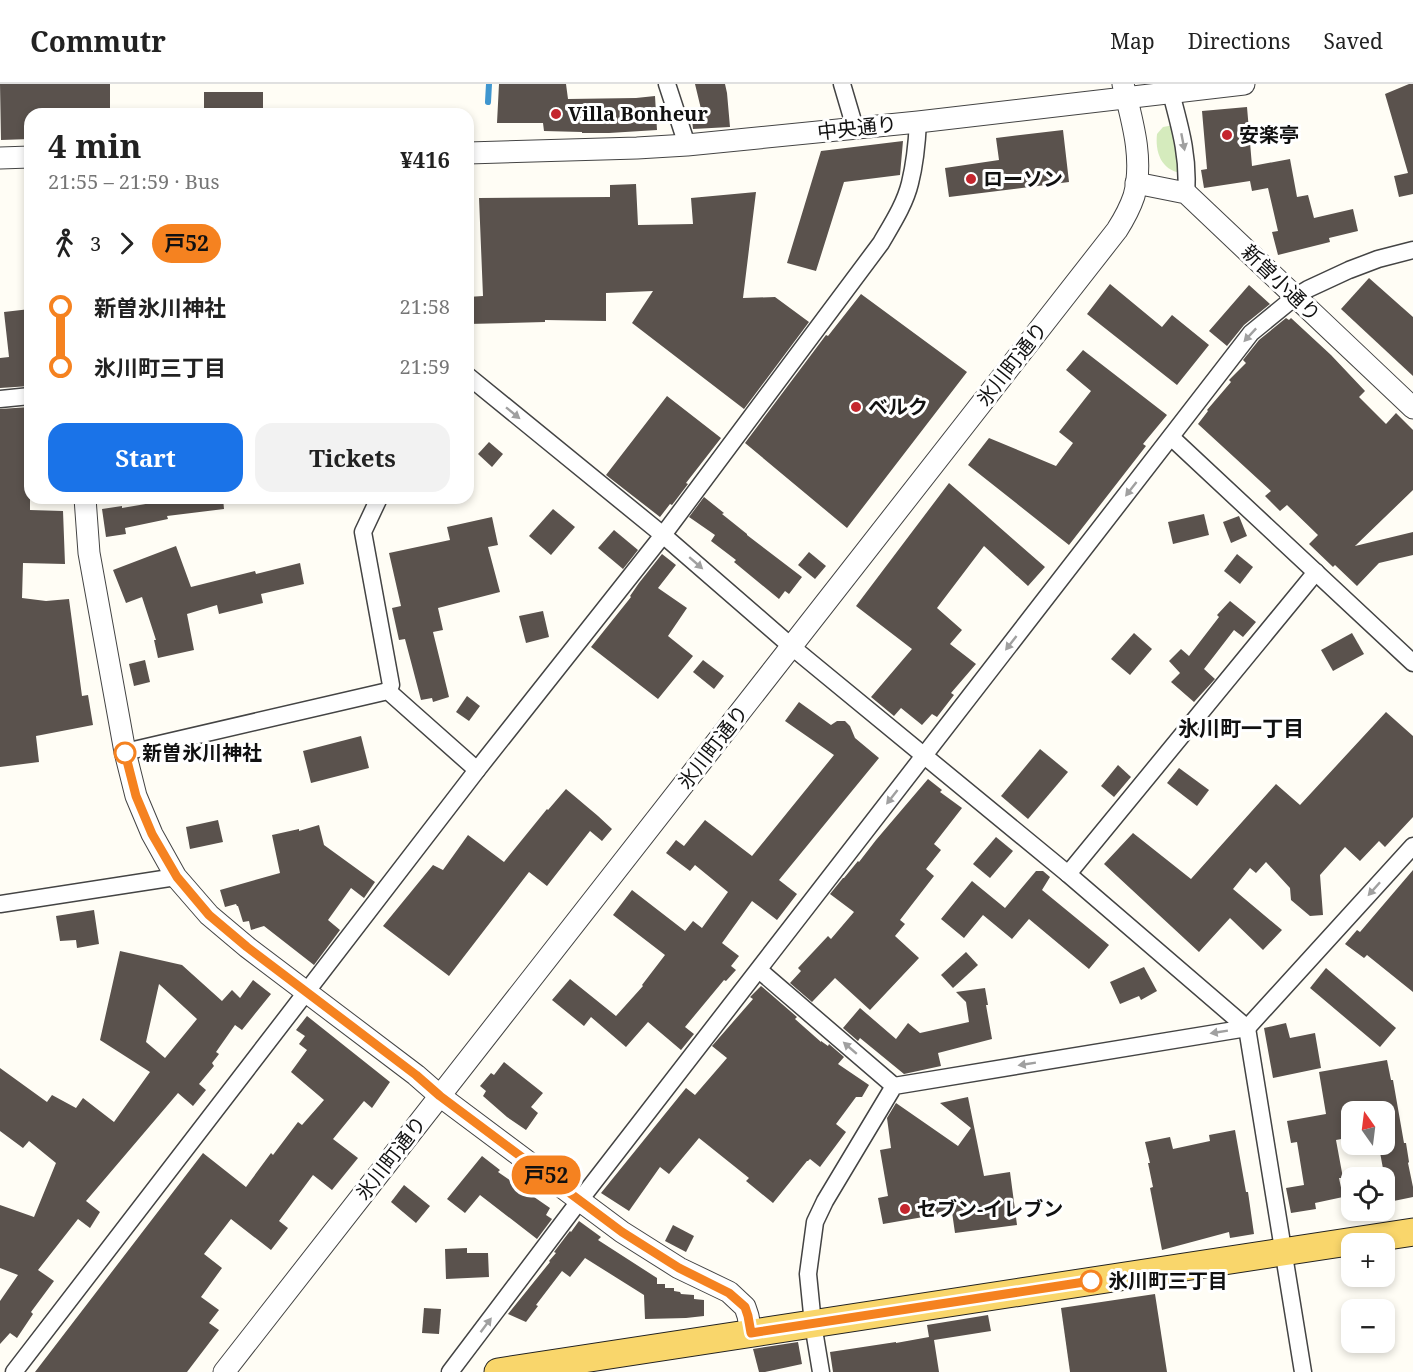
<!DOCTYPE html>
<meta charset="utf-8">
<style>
:root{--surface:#fff;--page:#f2f2f2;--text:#222;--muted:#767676;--line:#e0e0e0;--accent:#1a73e8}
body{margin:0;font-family:"Noto Serif","Noto Sans JP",serif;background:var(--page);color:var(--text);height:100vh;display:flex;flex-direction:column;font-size:22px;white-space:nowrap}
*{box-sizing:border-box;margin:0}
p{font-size:20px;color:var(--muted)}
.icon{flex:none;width:33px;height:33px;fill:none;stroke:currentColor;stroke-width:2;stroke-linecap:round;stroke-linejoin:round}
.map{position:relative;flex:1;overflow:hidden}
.drawer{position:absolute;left:24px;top:24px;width:450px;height:396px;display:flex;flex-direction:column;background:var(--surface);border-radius:18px;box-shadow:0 3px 9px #0003}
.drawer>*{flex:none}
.badge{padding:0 12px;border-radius:20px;font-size:21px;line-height:39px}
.needle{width:39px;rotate:346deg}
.fabs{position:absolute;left:1341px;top:1017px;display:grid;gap:12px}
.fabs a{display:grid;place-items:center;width:54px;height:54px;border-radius:12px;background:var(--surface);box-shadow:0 3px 9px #0003;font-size:30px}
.map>.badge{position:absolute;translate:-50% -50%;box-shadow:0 0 0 3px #fff}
.legs{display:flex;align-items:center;gap:9px;height:66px;padding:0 24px;font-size:20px}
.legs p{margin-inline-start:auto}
.head{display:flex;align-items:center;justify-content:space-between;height:102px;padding:0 24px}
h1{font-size:33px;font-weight:700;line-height:45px}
.cta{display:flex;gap:12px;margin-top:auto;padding:12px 24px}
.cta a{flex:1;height:69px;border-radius:18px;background:var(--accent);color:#fff;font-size:24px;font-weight:700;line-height:69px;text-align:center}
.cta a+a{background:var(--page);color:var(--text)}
ul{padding:0 24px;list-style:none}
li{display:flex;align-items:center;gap:21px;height:60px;font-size:22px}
li i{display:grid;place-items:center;width:9px;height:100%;margin:0 8px;background:currentColor}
li i::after{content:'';width:15px;height:15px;margin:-8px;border:4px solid;border-radius:50%;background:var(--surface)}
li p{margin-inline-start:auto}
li:first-child i{background:linear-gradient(#0000 50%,currentColor 0)}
li:last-child i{background:linear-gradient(currentColor 50%,#0000 0)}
header{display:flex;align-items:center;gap:36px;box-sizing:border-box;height:84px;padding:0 30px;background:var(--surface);border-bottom:2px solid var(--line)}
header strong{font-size:28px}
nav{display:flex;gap:33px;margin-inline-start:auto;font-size:21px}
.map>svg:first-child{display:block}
.green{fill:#d5ebbd}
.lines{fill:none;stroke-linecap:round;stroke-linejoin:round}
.stream{stroke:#3f96cf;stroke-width:6}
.building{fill:#5a524d;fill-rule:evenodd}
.minor-casing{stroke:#444;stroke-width:19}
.tertiary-casing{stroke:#444;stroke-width:23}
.primary-casing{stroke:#222;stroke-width:29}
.minor{stroke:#fff;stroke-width:16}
.tertiary{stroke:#fff;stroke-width:21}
.primary{stroke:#f9d66b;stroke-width:27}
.oneway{fill:#a0a0a0}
.line-1-casing{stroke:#fff;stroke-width:14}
.line-1{stroke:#f58220;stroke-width:9}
.poi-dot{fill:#c4262e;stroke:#fff;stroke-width:2}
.stop-1-dot{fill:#fff;stroke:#f58220;stroke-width:3}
.labels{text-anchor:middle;stroke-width:6;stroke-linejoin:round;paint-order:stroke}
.poi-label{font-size:20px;font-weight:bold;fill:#111;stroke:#fff;text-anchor:start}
.street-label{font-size:20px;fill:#111;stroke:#fff}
.stop-label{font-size:20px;font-weight:bold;fill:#111;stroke:#fff;text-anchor:start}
.neighbourhood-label{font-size:21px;font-weight:bold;fill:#111;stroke:#fff}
</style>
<header>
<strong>Commutr</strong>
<nav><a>Map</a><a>Directions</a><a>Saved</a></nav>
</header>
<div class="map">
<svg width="1413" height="1288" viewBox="0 0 1413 1288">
<rect width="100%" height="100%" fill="#fffdf5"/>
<path class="green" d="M1174,41L1181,89C1161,86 1155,68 1157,50L1163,43Z"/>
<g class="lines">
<polyline class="stream" points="488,18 489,0"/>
</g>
<g class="building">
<polygon points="0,0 110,0 110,30 30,30 30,55 1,56"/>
<polygon points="499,0 566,0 568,15 636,14 655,12 657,46 609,49 582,49 582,48 544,47 543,39 497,39"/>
<polygon points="695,0 725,0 727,9 730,43 693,45 691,25 701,25"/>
<polygon points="1409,0 1413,0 1413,110 1399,113 1394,92 1408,89 1385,10"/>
<rect x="204" y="8" width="59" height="22"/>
<polygon points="1247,23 1252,82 1290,75 1297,113 1308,111 1314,134 1353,125 1358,147 1329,154 1330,158 1278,171 1272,148 1278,147 1268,104 1252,107 1250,97 1204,104 1201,86 1207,85 1202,27"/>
<polygon points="1063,46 1069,98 949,113 945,84 999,76 996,54"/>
<polygon points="903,57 900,91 844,98 816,187 787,179 821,67"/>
<polygon points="636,100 638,141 693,140 691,114 756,108 743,214 775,213 809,238 744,325 632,239 653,207 606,209 606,237 545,236 545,238 468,240 468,213 483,212 479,114 610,113 610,101"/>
<polygon points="1369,194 1413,233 1413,292 1341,225"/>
<polygon points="1110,200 1162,243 1172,231 1209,261 1177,301 1087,230"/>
<polygon points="1249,201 1270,220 1244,241 1227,262 1209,247"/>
<polygon points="861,210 967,288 847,444 745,359 826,251 828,252"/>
<polygon points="30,225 30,302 0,304 0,274 9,273 4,228"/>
<polygon points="1286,234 1289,236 1291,234 1331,271 1365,307 1359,313 1386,340 1396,329 1413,346 1413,406 1355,462 1413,448 1413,471 1379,479 1357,502 1335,481 1333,483 1309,460 1318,451 1287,421 1280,427 1265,412 1271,407 1198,340 1208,327 1207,326 1231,298 1229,296 1246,279 1243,276 1259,256"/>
<polygon points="1083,266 1167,331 1143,360 1146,362 1069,461 968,381 989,354 1056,382 1073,359 1059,348 1091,307 1066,286"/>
<polygon points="667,312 721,354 686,399 688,400 672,421 670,420 660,433 606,391"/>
<polygon points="30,323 30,426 63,427 65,480 23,479 22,514 46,517 69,515 82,612 88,611 93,641 36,652 39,678 0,683 0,325"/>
<polygon points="489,358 503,370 492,383 478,370"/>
<polygon points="949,399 1045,483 1028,502 984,462 937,524 962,546 950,560 976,580 951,609 954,611 937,633 932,630 922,641 901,624 894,632 871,613 912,565 856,522"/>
<polygon points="704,413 724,429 722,430 747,450 747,451 802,493 789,510 785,507 779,515 734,478 736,476 711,457 715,451 689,433"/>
<polygon points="181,414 223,414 224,425 167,432 168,435 125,444 126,450 106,453 102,425 122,422 122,424"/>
<polygon points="553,425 575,443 551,471 529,452"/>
<polygon points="1204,430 1209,451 1173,460 1168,438"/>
<polygon points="1239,432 1247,452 1231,459 1223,438"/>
<polygon points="492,433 498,461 488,463 500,508 438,524 443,546 433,548 449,613 433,618 432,614 421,616 405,555 399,556 392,524 401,522 389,469 450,456 447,443"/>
<polygon points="614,446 638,466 623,485 598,464"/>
<polygon points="176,462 191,503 255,487 256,490 300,479 304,500 261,510 263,519 219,530 217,521 187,530 194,566 158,574 154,556 156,556 142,513 126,519 113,486"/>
<polygon points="809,468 826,482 815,495 798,481"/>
<polygon points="662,470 676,481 658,504 687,524 668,552 693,572 658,615 591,563 631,513 630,512 639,499"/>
<polygon points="1237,470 1253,483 1240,500 1224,487"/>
<polygon points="1230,517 1256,538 1243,553 1234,546 1204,585 1215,595 1194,618 1171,598 1180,589 1169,577 1181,565 1189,572 1219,533 1217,531"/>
<polygon points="543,527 549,553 526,559 519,532"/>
<polygon points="1134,549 1152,565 1130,591 1111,575"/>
<polygon points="1352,549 1364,570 1333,587 1321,566"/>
<polygon points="145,576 150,598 134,602 129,580"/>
<polygon points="703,576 724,592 714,605 693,588"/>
<polygon points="467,612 480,622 469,637 456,628"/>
<polygon points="799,618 831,641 837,637 845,637 850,642 855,654 879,674 779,796 797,810 777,836 752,817 722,859 739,872 731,882 736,886 726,897 724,896 685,943 694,950 681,966 648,938 626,963 591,933 584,942 552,916 570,895 616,932 643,902 642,901 665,871 613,831 632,806 685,847 693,837 702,844 728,808 695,781 690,787 666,769 676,756 684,762 705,736 752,772 834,671 785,637"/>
<polygon points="1386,628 1413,652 1413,733 1385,763 1379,757 1360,777 1345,763 1320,791 1323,831 1310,832 1291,816 1290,804 1266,778 1256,789 1250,784 1233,805 1282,846 1263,866 1230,834 1199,868 1104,780 1133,749 1191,795 1276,700 1300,721"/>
<polygon points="361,652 369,684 311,699 303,667"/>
<polygon points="1040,665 1068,688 1028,735 1001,712"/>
<polygon points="1118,681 1131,693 1114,713 1101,702"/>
<polygon points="1179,684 1209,706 1197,722 1167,699"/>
<polygon points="928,695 942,706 940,708 962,724 934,760 941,766 926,785 934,792 900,836 905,840 895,852 919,874 870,926 835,894 812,918 790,899 801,887 798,884 828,852 831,855 854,828 830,810 843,794 844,794 858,777 859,778 876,756"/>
<polygon points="566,705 598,732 612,745 602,757 590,747 547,802 529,788 449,892 383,842 433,781 443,786 468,751 504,778 547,725 548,726"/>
<polygon points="218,736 223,758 190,765 186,743"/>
<polygon points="319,741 324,761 375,798 364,814 351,804 328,836 340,846 314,881 264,842 251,846 249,837 243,838 238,822 237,822 236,820 225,823 220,806 280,789 272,751 299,745 299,747"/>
<polygon points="996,753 1013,767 990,794 973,780"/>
<polygon points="1413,786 1413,908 1367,871 1364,874 1345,860 1357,846 1360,848"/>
<polygon points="1036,787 1043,787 1050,793 1042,806 1109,861 1089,885 1029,835 1012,855 983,831 964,854 941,835 972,797 1005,824"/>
<polygon points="94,826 99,860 77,864 76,856 60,857 56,832"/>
<path d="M120,867L182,881L222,917L232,906L240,914L253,896L271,910L242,946L235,941L216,968L219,970L212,979L214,982L199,1000L206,1006L193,1022L178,1009L86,1117L100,1128L90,1144L78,1135L38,1186L54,1197L31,1228L33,1230L17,1254L10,1249L0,1260V1217L18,1191L0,1184V1121L34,1133L56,1079L29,1057L23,1064L0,1047V984L47,1018L52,1011L76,1024L83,1014L114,1038L150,988L100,956ZM159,900L197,935L165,974L146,958Z"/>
<polygon points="966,868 978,881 953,904 941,891"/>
<polygon points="1144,883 1157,907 1141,916 1139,912 1120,920 1110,898"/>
<polygon points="1326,884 1396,944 1380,963 1310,904"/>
<polygon points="761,902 797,933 795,935 821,958 821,957 828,962 829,960 844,973 838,980 869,1001 862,1013 856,1013 836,1040 846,1048 820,1083 810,1075 808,1077 807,1077 773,1119 746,1097 749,1094 699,1054 669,1090 660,1083 629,1127 601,1109 686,1004 695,1011 727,974 712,962 753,915 750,913"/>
<polygon points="985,904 988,921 986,921 992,955 938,969 941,982 904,990 860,954 858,957 843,944 860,924 896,955 908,939 920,949 969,938 966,918 956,908"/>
<polygon points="307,932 390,998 372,1024 364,1017 333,1055 358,1074 332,1106 313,1091 279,1137 288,1144 271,1166 231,1135 204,1170 222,1184 201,1213 219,1226 209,1239 219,1246 187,1288 35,1288 203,1069 246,1103 271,1069 273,1071 298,1038 302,1041 324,1016 291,988 307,966 299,960 305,952 296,946"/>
<polygon points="1286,939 1290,954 1315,949 1321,984 1273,994 1264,944"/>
<polygon points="1387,976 1391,996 1393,996 1404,1059 1406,1059 1409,1078 1408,1079 1413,1103 1413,1113 1384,1119 1384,1090 1379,1063 1384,1062 1384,1028 1352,1028 1352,1053 1336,1056 1343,1094 1339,1094 1343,1113 1315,1119 1316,1125 1291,1129 1286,1104 1304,1101 1297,1058 1291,1059 1287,1037 1326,1030 1319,988"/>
<polygon points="504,978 543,1009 531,1023 538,1029 526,1046 507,1033 483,1012 486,1007 480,1002 491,989 494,991"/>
<polygon points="968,1013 984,1092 1010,1088 1017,1141 955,1149 952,1128 883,1140 878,1114 888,1112 880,1066 891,1064 887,1034 896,1019 958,1062 971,1044 940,1019"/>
<polygon points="1235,1046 1246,1108 1248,1108 1254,1150 1230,1154 1229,1148 1162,1166 1150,1104 1153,1103 1148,1079 1150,1079 1145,1058 1170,1053 1173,1065 1210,1057 1209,1051"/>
<polygon points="482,1072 500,1086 498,1088 550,1124 546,1131 552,1135 537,1155 480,1111 465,1129 447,1115"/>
<polygon points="404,1101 430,1122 416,1139 391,1118"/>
<polygon points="579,1137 601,1153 598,1156 657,1194 657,1200 665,1200 665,1204 674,1204 674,1207 680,1208 681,1210 694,1211 694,1215 704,1216 704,1232 686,1234 645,1235 644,1211 585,1174 570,1193 562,1187 536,1221 538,1222 526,1238 508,1230 550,1178 549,1177 556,1169 554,1168 570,1147 571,1148"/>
<polygon points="673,1141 694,1152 686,1168 665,1157"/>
<polygon points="467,1164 467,1169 488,1169 489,1193 446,1195 445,1165"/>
<polygon points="1155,1210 1167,1288 1070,1288 1061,1224"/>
<polygon points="424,1224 441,1225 439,1250 422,1249"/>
<polygon points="988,1231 991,1247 934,1256 939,1288 833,1288 830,1268 896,1258 896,1259 929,1253 927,1241"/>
<polygon points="798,1258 802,1280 765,1288 759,1288 753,1265"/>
</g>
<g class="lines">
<g class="minor-casing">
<g id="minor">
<polyline points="667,0 687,61"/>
<polyline points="842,0 855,44"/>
<path d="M1171,9C1180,43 1189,73 1186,109"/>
<polyline points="468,292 663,451 792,563 1068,790 1247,944 1303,1288"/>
<polyline points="0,315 30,312"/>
<polyline points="1171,353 1413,579"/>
<polyline points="379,414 363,448 391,601 388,607"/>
<polyline points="125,668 388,607 477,686"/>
<polyline points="1068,790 1316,488"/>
<polyline points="0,820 176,793"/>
<polyline points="759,886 894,1002"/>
<path d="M14,1288L477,686L663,451L881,159C892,140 905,120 910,99C915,79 917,58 918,38"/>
<polyline points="450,1288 580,1116 1251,249 1295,213 1308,205 1349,186 1378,175 1413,166"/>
<polyline points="821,1288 813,1240 808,1190 815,1138 825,1117 894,1002 1247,944 1413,762"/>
</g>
</g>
<g class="tertiary-casing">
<g id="tertiary">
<polyline points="468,69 637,64 687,61 918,38 1244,0"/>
<polyline points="0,74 30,73"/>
<polyline points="1136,99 1186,109 1413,324"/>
<polyline points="85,414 89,469 125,668 136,712 152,750 176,793 209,831 247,863 416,991 440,1012 622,1148 679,1184 729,1208 745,1223 748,1232 751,1249"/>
<path d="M224,1288L1117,146C1124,135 1130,124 1134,112C1144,75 1132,36 1123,0"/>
</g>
</g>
<g class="primary-casing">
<polyline id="primary" points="498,1288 1413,1148"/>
</g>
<use href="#minor" class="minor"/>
<use href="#tertiary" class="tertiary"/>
<use href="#primary" class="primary"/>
</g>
<defs><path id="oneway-solid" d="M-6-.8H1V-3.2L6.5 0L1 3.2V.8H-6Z" transform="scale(1.5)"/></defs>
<g class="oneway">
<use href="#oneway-solid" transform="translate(1183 58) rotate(79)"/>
<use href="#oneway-solid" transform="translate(1250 251) rotate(133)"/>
<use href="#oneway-solid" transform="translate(513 329) rotate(39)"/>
<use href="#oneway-solid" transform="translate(1131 405) rotate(128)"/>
<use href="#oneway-solid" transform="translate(696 479) rotate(41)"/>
<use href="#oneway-solid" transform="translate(1011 559) rotate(128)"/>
<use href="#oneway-solid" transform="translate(892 713) rotate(128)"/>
<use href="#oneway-solid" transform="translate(1374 805) rotate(132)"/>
<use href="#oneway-solid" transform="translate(1219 948) rotate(171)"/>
<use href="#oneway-solid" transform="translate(850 964) rotate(-139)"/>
<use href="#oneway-solid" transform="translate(1027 980) rotate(171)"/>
<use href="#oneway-solid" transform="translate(486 1241) rotate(-53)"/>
</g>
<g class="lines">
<g class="line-1-casing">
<polyline id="line-1" points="125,669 136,712 152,750 177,793 209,831 247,863 416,991 440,1012 622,1148 679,1184 729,1209 745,1223 748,1232 751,1249 1091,1197"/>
</g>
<use href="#line-1" class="line-1"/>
</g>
<g class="poi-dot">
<circle cx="556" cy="30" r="6"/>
<circle cx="1227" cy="51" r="6"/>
<circle cx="971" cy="95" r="6"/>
<circle cx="856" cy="323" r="6"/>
<circle cx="905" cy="1125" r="6"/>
</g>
<g class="stop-1-dot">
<circle cx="125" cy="669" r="10"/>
<circle cx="1091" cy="1197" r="10"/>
</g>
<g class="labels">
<g class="poi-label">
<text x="568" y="37">Villa Bonheur</text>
<text x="1239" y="58">安楽亭</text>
<text x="983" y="102">ローソン</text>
<text x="868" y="330">ベルク</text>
<text x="917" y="1132">セブン-イレブン</text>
</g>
<g class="street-label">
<text transform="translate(857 44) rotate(-6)" y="7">中央通り</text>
<text transform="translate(1281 199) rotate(44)" y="7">新曽小通り</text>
<text transform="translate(1012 280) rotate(-52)" y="7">氷川町通り</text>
<text transform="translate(713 663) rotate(-52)" y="7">氷川町通り</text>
<text transform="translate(391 1074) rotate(-52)" y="7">氷川町通り</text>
</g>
<g class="stop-label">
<text x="142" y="676">新曽氷川神社</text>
<text x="1108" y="1204">氷川町三丁目</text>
</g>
<g class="neighbourhood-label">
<text x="1241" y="652">氷川町一丁目</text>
</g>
</g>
</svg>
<div class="fabs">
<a><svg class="needle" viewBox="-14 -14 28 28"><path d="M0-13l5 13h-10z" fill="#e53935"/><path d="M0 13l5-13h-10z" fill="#767676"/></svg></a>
<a><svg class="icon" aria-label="locate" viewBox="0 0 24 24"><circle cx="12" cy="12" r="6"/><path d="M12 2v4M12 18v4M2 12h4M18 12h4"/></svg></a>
<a>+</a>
<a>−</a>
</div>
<b class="badge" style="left:546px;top:1091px;background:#f58220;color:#111">戸52</b>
<section class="drawer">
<div class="head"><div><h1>4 min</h1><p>21:55 – 21:59 · Bus</p></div><b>¥416</b></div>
<div class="legs"><svg class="icon" aria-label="walk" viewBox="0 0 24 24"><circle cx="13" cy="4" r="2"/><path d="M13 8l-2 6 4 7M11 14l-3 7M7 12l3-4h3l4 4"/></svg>3<svg class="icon" aria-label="forward" viewBox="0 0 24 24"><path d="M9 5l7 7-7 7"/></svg><b class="badge" style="background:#f58220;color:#111">戸52</b></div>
<ul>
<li><i style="color:#f58220"></i><b>新曽氷川神社</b><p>21:58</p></li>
<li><i style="color:#f58220"></i><b>氷川町三丁目</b><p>21:59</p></li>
</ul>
<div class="cta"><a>Start</a><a>Tickets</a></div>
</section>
</div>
